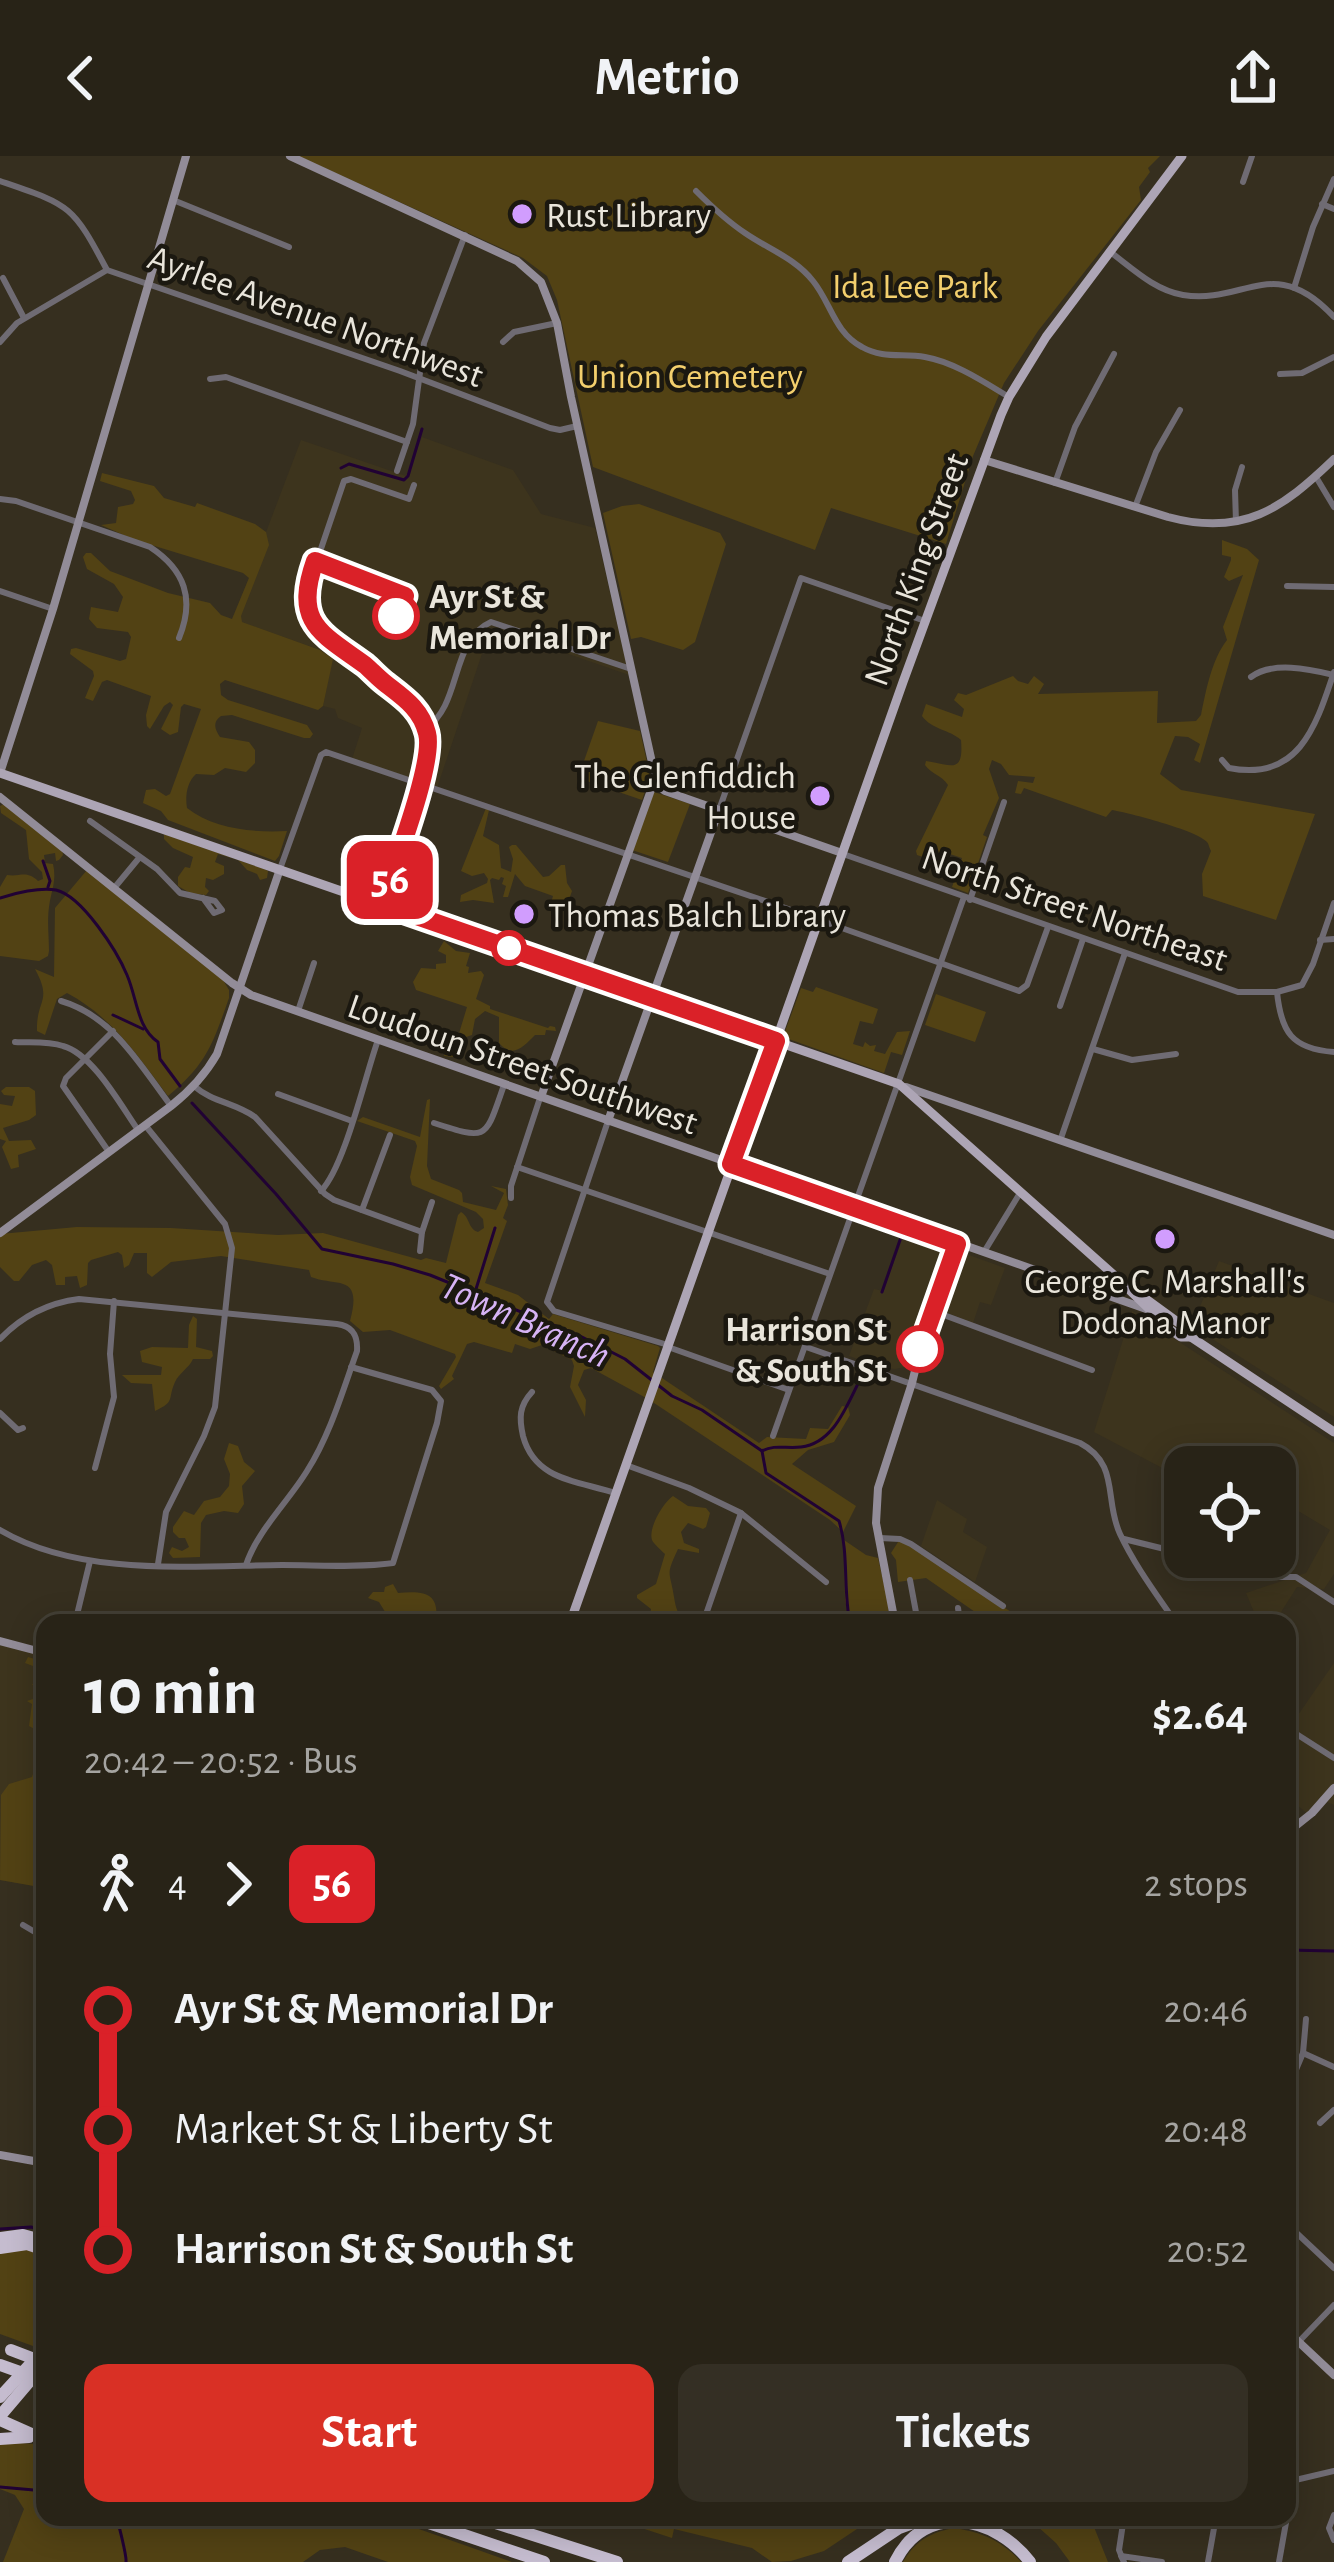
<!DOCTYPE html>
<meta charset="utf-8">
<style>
:root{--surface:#282317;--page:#342f24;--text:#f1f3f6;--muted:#a5a4a1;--line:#444036;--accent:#d93025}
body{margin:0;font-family:"Alegreya Sans",sans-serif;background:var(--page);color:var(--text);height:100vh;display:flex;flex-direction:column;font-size:45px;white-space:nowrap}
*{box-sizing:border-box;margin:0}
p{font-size:39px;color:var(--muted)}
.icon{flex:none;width:66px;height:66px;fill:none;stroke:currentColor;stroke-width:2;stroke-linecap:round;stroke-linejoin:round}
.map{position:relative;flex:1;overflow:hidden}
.details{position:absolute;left:36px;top:1458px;width:1260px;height:912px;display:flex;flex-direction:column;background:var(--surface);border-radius:24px;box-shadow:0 6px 30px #0003,0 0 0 3px var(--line)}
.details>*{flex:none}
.badge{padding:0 24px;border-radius:18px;font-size:42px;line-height:78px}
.buttons{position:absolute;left:1164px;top:1290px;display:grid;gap:24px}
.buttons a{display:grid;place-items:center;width:132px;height:132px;border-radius:24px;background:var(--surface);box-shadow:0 6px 30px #0003,0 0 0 3px var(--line);font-size:60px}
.map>.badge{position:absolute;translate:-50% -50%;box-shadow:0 0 0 6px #fff}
.legs{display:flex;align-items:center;gap:18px;height:132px;padding:0 48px;font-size:39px}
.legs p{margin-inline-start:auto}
.summary{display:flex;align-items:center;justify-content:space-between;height:204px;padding:0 48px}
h1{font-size:66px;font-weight:700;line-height:90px}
.button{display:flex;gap:24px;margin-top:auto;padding:24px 48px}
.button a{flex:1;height:138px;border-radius:24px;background:var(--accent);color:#fff;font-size:48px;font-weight:700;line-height:138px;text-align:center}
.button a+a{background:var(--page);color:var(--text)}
ul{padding:0 48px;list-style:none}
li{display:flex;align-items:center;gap:42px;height:120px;font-size:45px}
li i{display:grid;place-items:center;width:18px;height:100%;margin:0 15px;background:currentColor}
li i::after{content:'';width:30px;height:30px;margin:-15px;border:9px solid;border-radius:50%;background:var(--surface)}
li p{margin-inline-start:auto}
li:first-child i{background:linear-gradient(#0000 50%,currentColor 0)}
li:last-child i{background:linear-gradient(currentColor 50%,#0000 0)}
header{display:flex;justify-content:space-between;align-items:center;height:156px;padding:0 48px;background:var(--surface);font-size:54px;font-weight:700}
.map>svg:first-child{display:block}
.built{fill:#3d341d}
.green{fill:#524214}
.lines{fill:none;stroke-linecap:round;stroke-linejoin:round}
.stream{stroke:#210234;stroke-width:3}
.street{stroke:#6f6b73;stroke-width:6}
.secondary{stroke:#928c98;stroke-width:8}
.primary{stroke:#ada5b5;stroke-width:9}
.highway{stroke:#c5bccf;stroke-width:12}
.highway-bridge{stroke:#c5bccf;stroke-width:12}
.line-1-casing{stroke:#fff;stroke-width:27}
.line-1{stroke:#da2128;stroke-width:18}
.poi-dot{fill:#d19dfe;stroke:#1b1810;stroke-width:4.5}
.stop-1-dot{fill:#fff;stroke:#da2128;stroke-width:6}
.labels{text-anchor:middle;stroke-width:9;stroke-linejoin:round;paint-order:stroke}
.poi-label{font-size:36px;fill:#e9e5db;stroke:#1b1810;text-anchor:start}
.park-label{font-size:36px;fill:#f3cf6d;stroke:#1b1810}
.street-label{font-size:36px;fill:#e9e5db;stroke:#1b1810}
.stop-label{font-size:36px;font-weight:bold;fill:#e9e5db;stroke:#1b1810;text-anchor:start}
.water-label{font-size:39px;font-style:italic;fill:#d6b3f5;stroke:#1b1810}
</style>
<header><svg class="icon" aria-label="back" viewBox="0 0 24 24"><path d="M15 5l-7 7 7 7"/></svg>Metrio<svg class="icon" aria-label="share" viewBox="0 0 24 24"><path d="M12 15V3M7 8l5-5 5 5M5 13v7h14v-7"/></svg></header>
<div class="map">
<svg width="1334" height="2406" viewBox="0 0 1334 2406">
<rect width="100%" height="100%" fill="#362f1f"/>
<g class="built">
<polygon points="422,281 513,314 541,358 595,372 629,519 491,471 437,632 352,603 362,572 338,562 335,553 323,550 332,503 320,494 233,463 301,284 406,320"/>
<polygon points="905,1076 946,1092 912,1189 908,1207 905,1211 895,1213 881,1211 849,1200 874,1133 883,1135"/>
<polygon points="969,1099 1005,1112 991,1149 980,1146 973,1167 943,1155 961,1101"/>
<polygon points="1219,1105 1334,1147 1334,1261 1192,1170"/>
<polygon points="1132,1155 1334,1287 1334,1418 1324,1433 1297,1431 1274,1467 1268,1467 1254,1456 1246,1437 1306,1417 1330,1374 1275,1341 1275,1311 1185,1311 1185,1324 1094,1276"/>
<polygon points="937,1344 967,1363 963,1376 987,1391 975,1426 921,1390"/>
<polygon points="0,1485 45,1496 45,1732 0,1724"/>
<polygon points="1334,1507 1334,1649 1325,1645 1310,1660 1287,1640 1287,1575"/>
</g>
<g class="green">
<polygon points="298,0 1160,0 1148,12 1150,16 1139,31 1141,44 1038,175 1004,227 973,300 946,388 831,352 815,394 593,311 557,144 547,120 523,102"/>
<path d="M102,317L154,330L164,342L195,351L197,347L255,368L266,376L269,389L241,460L242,466L320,494L333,503L323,550L318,554L225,524L220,528L221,539L228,544L307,569L313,578L310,582H304L232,559L221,560C212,566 215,574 220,581L249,586L255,594V607L246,616L225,612L214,619L196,618C187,626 185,640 187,652C213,673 255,677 287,675L279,700L275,705L168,664L161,655L143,647L146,634L155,633L166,640L170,638L201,553L184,548L181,551L178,576L170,579L161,573L173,549L170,546L164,550L150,573L147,570L146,559L151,540L107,524L102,526L93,545L85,542L94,520L93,515L70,498L71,493L76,492L120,505L126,503L131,481L128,476L97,472L89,463L91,451L118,456L123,441L114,428L87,413L83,401L86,397H91L110,415L168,437L210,447L221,459L232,463L249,422L243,417L135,384L101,369L116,367L118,351L133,348L135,344L131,335L100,325Z"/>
<polygon points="639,348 720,377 726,388 695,486 683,494 641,481 631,483 603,357 622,350"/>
<path d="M1222,384L1247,393L1259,404L1200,607L1194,604L1200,588L1188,581L1175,580L1160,618L1181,634L1315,658L1276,764L1203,740L1202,718L1211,695C1209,692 1209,688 1207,686C1196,674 1129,657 1112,654L1106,661L1024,632L1021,638L1015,637L1018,625L1033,627L1035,621L1009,619L1001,608L992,604L989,613L999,642L983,679L987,681L968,737L952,731L962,702L944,696L947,704L943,715L936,712L935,705L917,699L916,695L948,629C942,619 931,618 925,609L926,605C950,608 964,620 961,584C949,573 932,574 922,560L926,548L962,561L964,553L954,544L958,537L966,539L1013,520L1018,525L1028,528L1034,520L1044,528L1038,538L1158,535L1157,567L1196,565L1201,559C1206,534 1212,503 1227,484L1223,471L1243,419L1229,425L1224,421L1231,404V401L1222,399Z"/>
<polygon points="598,565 640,575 650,620 642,644 578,622"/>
<polygon points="654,636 690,648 668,706 632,694"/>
<path d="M4,648L62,694L63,699L59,704L56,705L55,697L44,699L45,707L53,708C57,725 51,735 49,751C47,765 49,780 49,795L48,800L39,805L0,800V731L7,719C21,721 26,714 38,725L43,723L42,716L29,703L26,674L1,657L0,650Z"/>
<polygon points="486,652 489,654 483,680 499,689 501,712 511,716 513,703 509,691 512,689 516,689 543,721 549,720 561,709 565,709 567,727 572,735 565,755 550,750 553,740 525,730 515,718 508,741 503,741 506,730 502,728 504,722 501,721 499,724 492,722 490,724 494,747 473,744 460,746 461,739 487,727 488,723 484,717 472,720 461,715"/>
<polygon points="164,678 264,713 268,715 267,722 260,724 257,718 247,714 238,704 218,698 215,706 224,710 224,718 213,724 206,722 205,731 209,735 206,739 190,737 178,730 178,721 185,711 190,712 193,701 173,692 164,683"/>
<path d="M87,714L223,824L229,834V842C213,887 207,908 168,940C138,900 112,861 67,837L57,843L45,879L37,875C36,843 53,846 35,813L54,821L55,752Z"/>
<path d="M444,785L456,795L470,797L466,810L469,811L468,817L481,815L484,819L476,843L490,850V853L548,872L550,870L555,871L556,875L546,874L545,879H535C523,891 513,903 499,887V861L485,855L475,863L472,879L460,883L454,901L444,900L449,884H457L467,851L416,834L413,826L421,812L436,813V808L446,807V799L438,795Z"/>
<polygon points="816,831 878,853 873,868 860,865 853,888 863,891 865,886 870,890 876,889 874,895 885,898 897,876 910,875 902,899 891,896 884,917 783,881 801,832 813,836"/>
<polygon points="936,838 986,856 975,886 925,869"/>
<polygon points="29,931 35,935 36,959 29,964 3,972 9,985 31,984 36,993 18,999 19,1011 11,1013 2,991 6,985 0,983 0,948 12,950 15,940 4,939 1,935 6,931"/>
<path d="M430,943L427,1010L431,1023L459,1034L462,1037L463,1046L496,1054L504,1037L491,1030L506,1033L508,1049L503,1062L507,1065L485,1127L518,1139L549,1163L553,1158L658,1190L660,1192L653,1216L759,1287L767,1281L806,1283L810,1272L828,1273L842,1250L848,1251L850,1259L834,1286L808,1294L792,1308L856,1350L843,1376L830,1364L648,1243L591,1212L584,1214L578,1229L586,1244L585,1261L570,1231L574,1210L572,1204L542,1189L530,1193L515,1188L512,1197L474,1186L467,1188L452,1220L454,1223L441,1233L439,1230L456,1201L455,1198L390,1174L363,1176L350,1165C363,1117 337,1131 311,1121L309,1114L221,1100L171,1106L152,1121L147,1117V1097H134L129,1109L124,1112L122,1099L118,1096L91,1104L88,1107L87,1129L80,1132L77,1120L65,1121V1129H56L52,1109L46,1104L32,1109L19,1125H14L0,1111V1078L77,1071L171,1072L278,1079L323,1077L421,1104L426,1102L446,1107L458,1059L461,1056C470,1061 468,1073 478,1076L484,1072L483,1063L476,1056L412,1029L410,1021L417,990L415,985L357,965L363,961L420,981L427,944Z"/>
<path d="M193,1160L197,1163L196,1191L212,1195L213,1200L210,1203H193C189,1212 179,1217 175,1226C167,1244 176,1245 155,1255L152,1228L131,1227L122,1219H161L162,1211L142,1206L140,1195L152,1191L188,1192L189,1169Z"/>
<polygon points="229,1287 238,1290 244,1306 255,1315 242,1330 244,1348 238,1357 224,1355 206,1359 201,1367 200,1401 173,1402 169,1397 172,1391 182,1395 189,1391 185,1382 179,1382 173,1376 173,1371 184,1355 194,1359 204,1345 220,1341 229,1330 230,1318 224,1303"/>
<path d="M673,1340L688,1350L706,1352L710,1357L706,1371L703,1373L688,1367L681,1376L684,1387L699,1393V1397L678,1393C665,1421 670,1414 674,1441C676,1453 677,1457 686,1467H649L651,1453L637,1442V1439L656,1428L665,1398C663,1396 653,1387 652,1384C648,1371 664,1346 673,1340Z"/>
<polygon points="900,1383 1025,1465 1035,1467 991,1467 926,1422 898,1426 896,1404 891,1397"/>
<polygon points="844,1384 866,1399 878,1402 888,1446 889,1467 850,1467 845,1444"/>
<path d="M393,1428L398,1437C424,1435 440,1436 436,1467H425L423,1460L391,1461L387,1459L379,1446L368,1442L373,1436H384L385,1431Z"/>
<polygon points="28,1501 45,1506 45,1732 0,1724 1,1639 9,1628 32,1621 43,1587 40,1576 29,1570 32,1548 27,1545 33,1543 36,1533 32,1528 37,1528 41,1513 25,1507"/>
<polygon points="23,2092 45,2099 45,2179 33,2190 0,2178 0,2096"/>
<polygon points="9,2286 45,2289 45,2361 385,2361 512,2406 388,2406 345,2391 320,2394 303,2406 3,2406 24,2353 15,2339 0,2333 0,2289"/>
<polygon points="608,2361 875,2361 824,2395 791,2405 772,2406 752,2392 674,2373 672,2382"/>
<polygon points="1027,2361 1090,2361 1108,2406 1070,2406 1056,2387"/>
<path d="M954,2372C982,2376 1002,2385 1021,2406H903C915,2385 931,2376 954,2372Z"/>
</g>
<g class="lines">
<g class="stream">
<polyline points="341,312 349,308 404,324 408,320 422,273"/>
<polyline points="43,705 50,725 48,731"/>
<path d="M0,742C15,737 40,731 56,734C82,740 117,795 127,819C137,842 137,872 158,886L160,903L180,930"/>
<polyline points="113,859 143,873"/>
<path d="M192,947L276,1038L322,1093L393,1108L430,1119L580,1180L625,1203L672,1240L702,1254L762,1295L766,1317L839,1365C849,1397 843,1434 850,1467"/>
<polyline points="476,1133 495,1072"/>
<polyline points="882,1136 900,1084"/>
<path d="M762,1295C775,1288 786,1293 801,1291C836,1287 848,1245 863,1218"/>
<polyline points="1287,1794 1334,1795"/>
<polyline points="0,2073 31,2071 45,2075"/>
<polyline points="0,2331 45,2335"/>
<path d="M117,2361C119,2372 127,2399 126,2406"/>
<polyline points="593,2370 598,2361"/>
</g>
<g class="street">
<path d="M0,25C70,49 72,48 107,114L400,215L550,272L560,274L577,270"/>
<polyline points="1243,26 1252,0"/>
<path d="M696,35C711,50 727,65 745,77C768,93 795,102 813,125C831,147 834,176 862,191C883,203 903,197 925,201C954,206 984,226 1009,241"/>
<polyline points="173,44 289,91"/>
<polyline points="1322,48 1334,53"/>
<path d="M1109,95C1132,112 1154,134 1183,139C1244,149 1274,96 1334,161"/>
<polyline points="3,122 24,162"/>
<polyline points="1294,132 1313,71 1334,23"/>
<polyline points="0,186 17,167 107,114"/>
<polyline points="503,186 514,176 557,167"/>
<polyline points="1280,218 1302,217 1334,201"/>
<polyline points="210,223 226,221 407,286"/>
<polyline points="397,315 413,268 424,187 465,79"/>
<polyline points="1316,321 1334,351"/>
<polyline points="1055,327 1075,271 1114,198"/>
<path d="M0,343L16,345L150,391C185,414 195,443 179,482"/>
<polyline points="1135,351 1156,296 1180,254"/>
<polyline points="1236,366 1235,334 1242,311"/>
<polyline points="1287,430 1334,431"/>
<polyline points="0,435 53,453"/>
<polyline points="375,518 412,548 421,561 429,581 428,597 421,626 382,748"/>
<path d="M1251,521C1272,505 1309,513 1334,519"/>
<path d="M426,572C462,549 450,484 491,466L631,513"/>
<path d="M1222,604L1229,612C1299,626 1316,570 1334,516"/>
<polyline points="719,654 801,422 925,465"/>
<polyline points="90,665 157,713 180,737 215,745 222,754 214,757 203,742"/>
<polyline points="843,698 1238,836 1277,836 1302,829 1313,808 1334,747"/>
<polyline points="280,713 321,599 326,596 777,749 1019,835 1027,829 1048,771"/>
<polyline points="115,731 139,702"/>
<polyline points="970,744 1004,646"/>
<path d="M391,750C403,714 443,612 437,578C423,503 307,518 308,431L344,325L351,323L409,343L414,329"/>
<polyline points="1320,784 1334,783"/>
<path d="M1277,836C1281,876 1292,893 1334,896"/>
<path d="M61,845C113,860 140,909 171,950"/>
<polyline points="1060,850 1083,783"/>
<polyline points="298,855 314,807"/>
<path d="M15,886C30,887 48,885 63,890C93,898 121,950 138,974"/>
<polyline points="1093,893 1132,904 1176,898"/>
<path d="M194,930C212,946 236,947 255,961L325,1038L334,1044L422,1076"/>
<polyline points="278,938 352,965"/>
<polyline points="608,965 547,1146 554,1155 668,1189"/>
<path d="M434,967C489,985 485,983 504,929"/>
<polyline points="145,969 225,1068 232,1092 215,1251 204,1280 166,1356 158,1408"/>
<polyline points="1060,985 1125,797"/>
<polyline points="109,996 63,930 66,922 113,875"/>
<polyline points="517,1011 830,1118"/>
<path d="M321,1035C345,1010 365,920 378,884"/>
<polyline points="511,1042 511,1030 540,942"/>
<polyline points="362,1054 390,979"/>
<polyline points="420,1095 422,1076 432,1046"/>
<polyline points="984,1096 1020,1037"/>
<polyline points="933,1155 1092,1214"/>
<path d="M0,1183C22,1160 47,1147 79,1143L337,1168C352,1170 358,1179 357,1195C343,1234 330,1279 307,1315C288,1346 257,1375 246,1409"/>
<polyline points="668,1191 789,1234"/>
<path d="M806,1191L1080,1287C1120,1308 1104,1344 1120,1378C1135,1410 1157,1439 1176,1467"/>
<path d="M532,1236C519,1250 519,1262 523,1280C535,1325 579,1325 615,1337"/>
<polyline points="0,1257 18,1274 23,1272"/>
<polyline points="773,1280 964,741"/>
<polyline points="626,1309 689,1332 741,1357 826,1426"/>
<polyline points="95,1312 114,1241 110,1198 114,1145"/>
<path d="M0,1374C80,1421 192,1410 282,1409C318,1409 357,1412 393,1407L437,1267L441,1245L432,1234L351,1211"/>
<polyline points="880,1382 900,1383 911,1388 1003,1450"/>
<polyline points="1124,1383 1185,1398"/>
<polyline points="1195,1401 1260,1421 1296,1421 1334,1446"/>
<polyline points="910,1424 918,1467"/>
<polyline points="958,1452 960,1467"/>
<polyline points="158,1466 158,1467"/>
<polyline points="75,1467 90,1405"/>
<polyline points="703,1467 741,1357"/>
<polyline points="1287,1572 1334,1602"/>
<polyline points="23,1769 45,1782"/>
<polyline points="1303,1897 1334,1911"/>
<polyline points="1292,1923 1303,1897 1306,1863"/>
<polyline points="1320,1967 1334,1954"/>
<polyline points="1287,2068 1334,2112"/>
<polyline points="1287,2198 1334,2149"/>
<polyline points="1287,2326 1334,2315"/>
<polyline points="1334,2359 1329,2372 1334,2384"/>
<polyline points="1121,2399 1119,2394 1124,2361"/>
<polyline points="1124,2406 1121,2400 1162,2406"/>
<polyline points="1208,2406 1216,2361"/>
<polyline points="1279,2406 1287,2361"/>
</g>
<g class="secondary">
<polyline points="290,0 517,105 541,126 557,167 571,241 657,629"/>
<path d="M984,304L1168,361C1243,381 1282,353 1334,303"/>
<polyline points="0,617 53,453 186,0"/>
<polyline points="657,629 665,635 842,697"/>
<polyline points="0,641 232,827 251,839 1149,1154"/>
<polyline points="906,931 1334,1079"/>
<polyline points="541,941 651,634 657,629"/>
<polyline points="608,965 719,654"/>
<path d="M0,1077L171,950C190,935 205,919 217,898L280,713"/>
<polyline points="895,1467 876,1367 878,1332 912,1227 922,1186 957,1088"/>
<polyline points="0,1485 45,1497"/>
<polyline points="1287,1677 1312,1657 1334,1632"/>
<polyline points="0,1999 45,2007"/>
<polyline points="1287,2175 1334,2219"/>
</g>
<g class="primary">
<polyline points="0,617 899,928 1115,1120 1171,1174 1181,1181 1191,1181"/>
<polyline points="1139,1138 1187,1173 1191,1181 1334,1276"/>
<polyline points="570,1467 903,526 1001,259 1009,241 1046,181 1182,0"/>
</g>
<g class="highway">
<polyline points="0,2082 23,2079 45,2085"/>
<polyline points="0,2092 27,2088 45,2094"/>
<polyline points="0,2241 45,2192"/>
<polyline points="0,2260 45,2207"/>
<polyline points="0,2264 45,2284"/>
<polyline points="0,2283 29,2281"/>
<polyline points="411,2361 544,2406"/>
<polyline points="477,2361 617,2406"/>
<polyline points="848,2406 899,2372 929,2361"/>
<path d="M895,2406C925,2345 995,2360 1030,2406"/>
</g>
<g class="highway-bridge">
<polyline points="11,2194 45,2207"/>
<polyline points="0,2209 45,2225"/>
</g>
</g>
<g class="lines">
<g class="line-1-casing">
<path id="line-1" d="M396,460L405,440L315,405C293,467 321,477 365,509C372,515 378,522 386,528C404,542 421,553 427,577C435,606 393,713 382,748L776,885L731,1008L957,1088L920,1193"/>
</g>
<use href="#line-1" class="line-1"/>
</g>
<g class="poi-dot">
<circle cx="522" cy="58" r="12"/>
<circle cx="820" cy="640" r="12"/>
<circle cx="524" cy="758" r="12"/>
<circle cx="1165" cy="1083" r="12"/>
</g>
<g class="stop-1-dot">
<circle cx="396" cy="460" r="21"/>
<circle cx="509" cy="792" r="15"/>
<circle cx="920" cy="1193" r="21"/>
</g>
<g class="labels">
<g class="poi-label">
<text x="546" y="71">Rust Library</text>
<text x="796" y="632" text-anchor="end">The Glenfiddich<tspan x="796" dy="41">House</tspan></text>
<text x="548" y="771">Thomas Balch Library</text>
<text x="1165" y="1137" text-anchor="middle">George C. Marshall's<tspan x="1165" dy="41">Dodona Manor</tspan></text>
</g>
<g class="park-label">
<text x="915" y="142">Ida Lee Park</text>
<text x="690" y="232">Union Cemetery</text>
</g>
<g class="street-label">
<text transform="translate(316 159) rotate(20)" y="13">Ayrlee Avenue Northwest</text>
<text transform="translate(915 413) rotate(-70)" y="13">North King Street</text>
<text transform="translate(1075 751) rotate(19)" y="13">North Street Northeast</text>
<text transform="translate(523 907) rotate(19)" y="13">Loudoun Street Southwest</text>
</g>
<g class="stop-label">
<text x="429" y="452">Ayr St &amp;<tspan x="429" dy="41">Memorial Dr</tspan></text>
<text x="887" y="1185" text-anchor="end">Harrison St<tspan x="887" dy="41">&amp; South St</tspan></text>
</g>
<g class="water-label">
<text transform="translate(526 1163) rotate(24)" y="14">Town Branch</text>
</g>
</g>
</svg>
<div class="buttons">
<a><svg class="icon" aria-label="locate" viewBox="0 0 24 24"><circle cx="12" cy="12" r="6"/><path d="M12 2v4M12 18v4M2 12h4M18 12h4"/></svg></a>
</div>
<b class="badge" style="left:390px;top:724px;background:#da2128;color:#fff">56</b>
<section class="details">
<div class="summary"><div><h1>10 min</h1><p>20:42 – 20:52 · Bus</p></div><b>$2.64</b></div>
<div class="legs"><svg class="icon" aria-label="walk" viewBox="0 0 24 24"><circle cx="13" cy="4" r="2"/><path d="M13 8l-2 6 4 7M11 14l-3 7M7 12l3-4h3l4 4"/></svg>4<svg class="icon" aria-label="forward" viewBox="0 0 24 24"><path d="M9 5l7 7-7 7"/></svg><b class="badge" style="background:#da2128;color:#fff">56</b><p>2 stops</p></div>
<ul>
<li><i style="color:#da2128"></i><b>Ayr St &amp; Memorial Dr</b><p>20:46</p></li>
<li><i style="color:#da2128"></i><span>Market St &amp; Liberty St</span><p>20:48</p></li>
<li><i style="color:#da2128"></i><b>Harrison St &amp; South St</b><p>20:52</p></li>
</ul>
<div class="button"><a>Start</a><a>Tickets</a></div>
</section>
</div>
